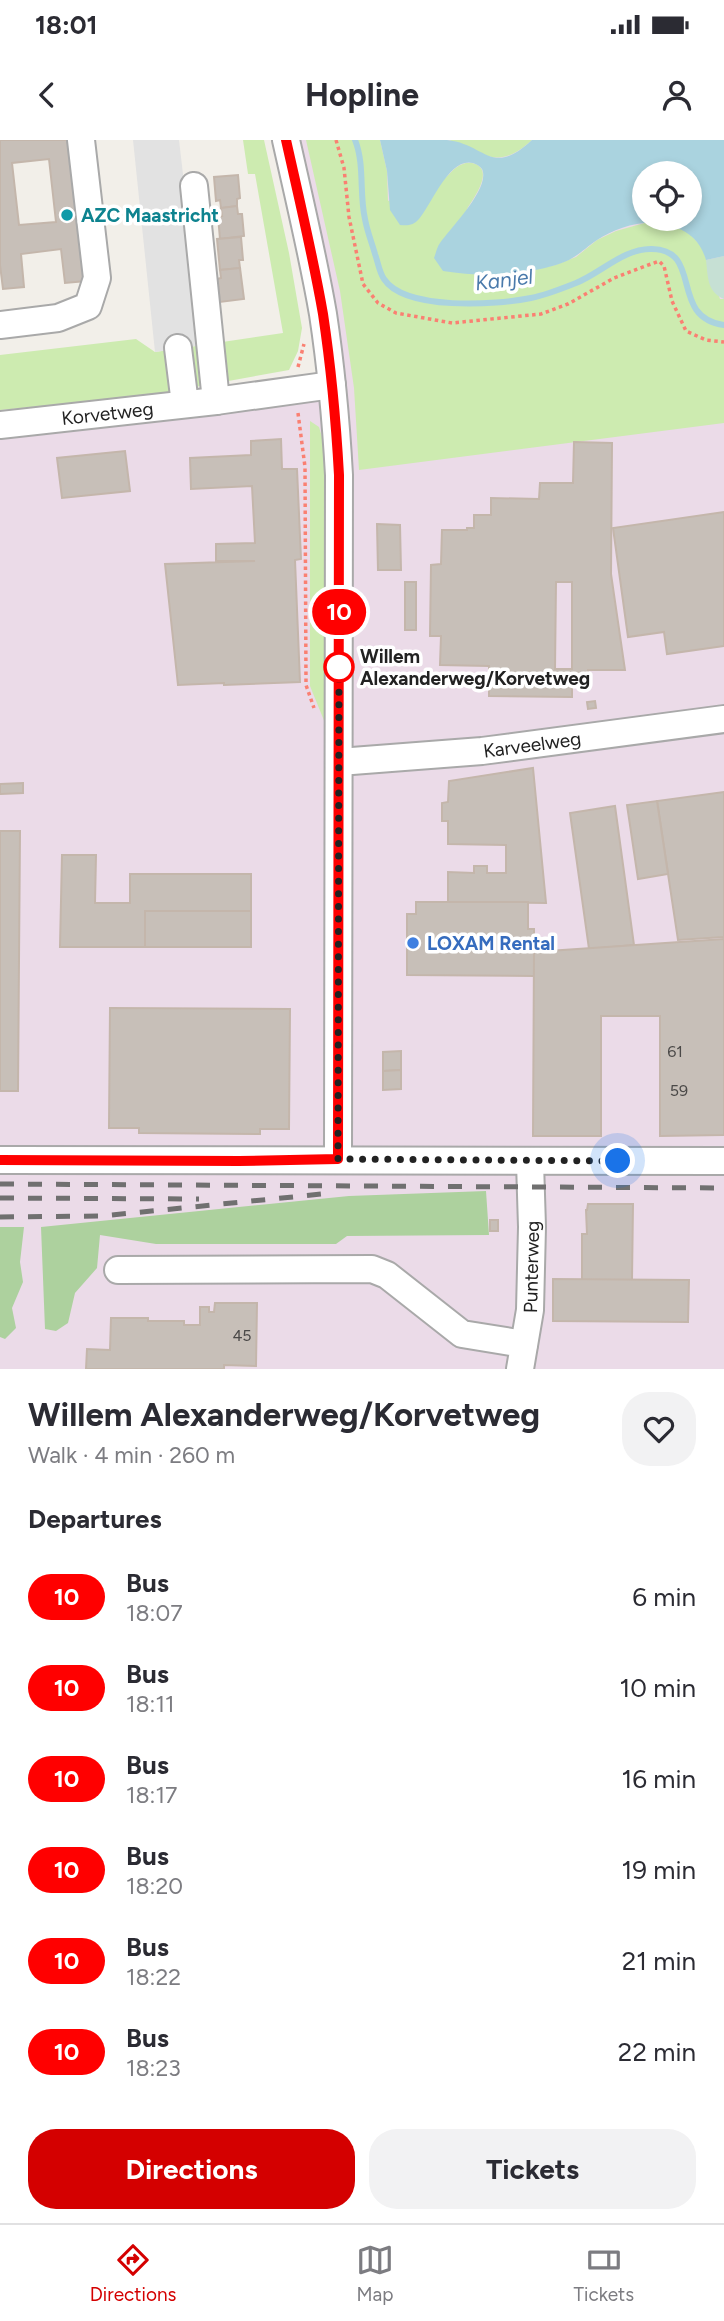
<!DOCTYPE html>
<meta charset="utf-8">
<style>
:root{--surface:#fff;--page:#f2f2f3;--text:#2b2b33;--muted:#7c7c81;--line:#e1e1e2;--accent:#d40000}
body{margin:0;font-family:Figtree,sans-serif;background:var(--page);color:var(--text);height:100vh;display:flex;flex-direction:column;font-size:26px;white-space:nowrap}
*{box-sizing:border-box;margin:0}
p{font-size:23px;color:var(--muted)}
.icon{flex:none;width:38px;height:38px;fill:none;stroke:currentColor;stroke-width:2;stroke-linecap:round;stroke-linejoin:round}
.map{position:relative;height:1229px;overflow:hidden}
.drawer{display:flex;flex-direction:column;background:var(--surface);flex:1}
.drawer>*{flex:none}
.badge{padding:0 14px;border-radius:23px;font-size:24px;line-height:46px}
.fabs{position:absolute;left:632px;top:21px;display:grid;gap:14px}
.fabs a{display:grid;place-items:center;width:70px;height:70px;border-radius:50%;background:var(--surface);box-shadow:0 4px 10px #0003;font-size:35px}
.you{position:absolute;width:35px;height:35px;margin:-18px;border:5px solid #fff;border-radius:50%;background:#1a73e8;box-shadow:0 0 0 10px #1a73e833}
.map>.badge{position:absolute;translate:-50% -50%;box-shadow:0 0 0 4px #fff}
h2{padding:0 28px;font-size:26px;line-height:63px}
.round{display:grid;place-items:center;flex:none;width:74px;height:74px;border-radius:28px;background:var(--page)}
.overview{display:flex;align-items:center;justify-content:space-between;height:119px;padding:0 28px}
h1{font-size:33px;font-weight:700;line-height:52px}
.primary-button{display:flex;gap:14px;margin-top:auto;padding:14px 28px}
.primary-button a{flex:1;height:80px;border-radius:28px;background:var(--accent);color:#fff;font-size:28px;font-weight:700;line-height:80px;text-align:center}
.primary-button a+a{background:var(--page);color:var(--text)}
ul{padding:0;list-style:none}
li{display:flex;align-items:center;gap:21px;height:91px;padding:0 28px}
li div{flex:1}
li b{display:block;font-size:26px}
li em{font-style:normal}
li .badge{min-width:77px;font-weight:700;text-align:center}
.status{display:flex;justify-content:space-between;align-items:center;height:49px;padding:0 35px;background:var(--surface);direction:ltr}
.status svg{height:19px;fill:currentColor}
header{display:flex;justify-content:space-between;align-items:center;height:91px;padding:0 28px;background:var(--surface);font-size:32px;font-weight:700}
.dock{display:flex;justify-content:space-around;align-items:center;height:98px;border-top:2px solid var(--line);background:var(--surface);font-size:19px;color:var(--muted)}
.dock a{display:grid;justify-items:center;gap:4px}
.dock .on{color:var(--accent)}
.map>svg:first-child{display:block}
.industrial{fill:#ebdbe8;fill-rule:evenodd}
.grass{fill:#cdebb0}
.forest{fill:#add19e}
.wetland{fill:#c6e0d4}
.parking{fill:#e2e2e2}
.water{fill:#aad3df;fill-rule:evenodd}
.lines{fill:none;stroke-linecap:round;stroke-linejoin:round}
.stream{stroke:#aad3df;stroke-width:6}
.building{fill:#c7bfb8;stroke:#c4b6ab;stroke-width:2;fill-rule:evenodd}
.minor-casing{stroke:#a9a9a9;stroke-width:30}
.path{stroke:#fa8072;stroke-width:3.5;stroke-dasharray:3.5 3.5;stroke-linecap:butt}
.minor{stroke:#fff;stroke-width:26}
.rail{stroke:#707070;stroke-width:5;stroke-dasharray:14 14;stroke-linecap:butt}
.line-casing{stroke:#fff;stroke-width:16}
.line{stroke:#f00;stroke-width:10}
.walk{stroke:#222;stroke-width:7;stroke-dasharray:0 12.6}
.culture-dot{fill:#0f9aa8;stroke:#fff;stroke-width:2.5}
.stop-dot{fill:#fff;stroke:#f00;stroke-width:3.5}
.shop-dot{fill:#3f7fe0;stroke:#fff;stroke-width:2.5}
.labels{text-anchor:middle;stroke-width:7;stroke-linejoin:round;paint-order:stroke}
.number-label{font-size:16px;fill:#4b4948}
.culture-label{font-size:19px;font-weight:bold;fill:#0d838f;stroke:#fff;text-anchor:start}
.street-label{font-size:19px;fill:#222;stroke:#fff}
.stop-label{font-size:19px;font-weight:bold;fill:#222;stroke:#fff;text-anchor:start}
.shop-label{font-size:19px;font-weight:bold;fill:#366cbe;stroke:#fff;text-anchor:start}
.water-label{font-size:21px;font-style:italic;fill:#4a7aab;stroke:#fff}
</style>
<div class="status"><b>18:01</b><svg viewBox="0 0 49 12"><path d="M0 12V9h3v3zM5 12V6h3v6zM10 12V3h3v9zM15 12V0h3v12zM26 1h20v11H26zM47 4h2v5h-2z"/></svg></div>
<header><svg class="icon" aria-label="back" viewBox="0 0 24 24"><path d="M15 5l-7 7 7 7"/></svg>Hopline<svg class="icon" aria-label="person" viewBox="0 0 24 24"><circle cx="12" cy="8" r="4"/><path d="M4 21q1-7 8-7t8 7"/></svg></header>
<div class="map">
<svg width="724" height="1229" viewBox="0 0 724 1229">
<rect width="100%" height="100%" fill="#f2efe9"/>
<path class="industrial" d="M300,0H724V1229H0V287L347,256L323,100ZM644,33H690V79H644Z"/>
<g class="grass">
<polygon points="243,0 264,0 289,113 302,188 298,211 289,230 140,257 0,270 0,215 136,199 155,212 283,193 255,34 248,34"/>
<path d="M306,0H380L387,31L388,61C406,53 428,48 445,38C449,35 452,30 457,27C461,24 467,22 472,23C496,28 474,58 467,69L512,135L555,125L576,117L597,100L616,91L648,82L666,83L688,92L702,107L720,159H724V283L359,330L354,248L340,151Z"/>
<path d="M449,0H532C497,32 486,13 449,0Z"/>
<polygon points="310,281 319,287 325,307 325,583 310,546"/>
</g>
<g class="forest">
<polygon points="486,1051 489,1095 347,1096 336,1104 156,1104 100,1095 97,1128 75,1153 68,1183 56,1191 45,1189 41,1087 349,1056"/>
<polygon points="0,1087 24,1087 20,1122 23,1142 12,1168 16,1188 5,1199 0,1197"/>
</g>
<path class="wetland" d="M724,116V159C707,152 708,137 706,120Z"/>
<polygon class="parking" points="133,0 179,0 203,205 155,212"/>
<path class="water" d="M380,0C402,0 425,0 447,0C486,4 491,38 532,0H724V116L706,120C701,103 691,93 675,87C650,77 618,86 597,100C581,111 576,119 556,125C518,136 481,137 443,131L434,118C436,113 437,107 440,103C450,88 491,48 482,29C480,26 476,24 473,23C449,17 432,64 419,79C414,85 408,86 400,85L390,70L387,31ZM644,33H690V79H644Z"/>
<g class="lines">
<path class="stream" d="M355,0C365,25 359,53 365,79C367,91 372,103 375,114C378,122 379,132 384,139C405,171 496,165 531,158C546,155 561,149 576,143C601,133 624,108 652,109C704,110 668,177 724,185"/>
</g>
<g class="building">
<path d="M0,0H68L82,72L77,77L79,96H82L86,141L65,143L61,109L21,114L24,147L3,149L0,125ZM49,19L56,82L19,85L12,23Z"/>
<polygon points="238,35 240,58 237,59 237,66 221,68 220,60 216,61 214,37"/>
<polygon points="237,66 238,74 242,74 244,96 220,99 218,76 222,76 221,68"/>
<polygon points="241,97 243,120 239,120 240,128 220,130 217,99"/>
<polygon points="240,128 244,159 220,162 217,139 221,138 220,130"/>
<polygon points="281,299 282,329 297,329 301,419 295,420 300,542 224,545 224,543 178,545 165,424 255,421 216,421 216,404 255,403 252,346 191,349 190,318 251,315 251,301"/>
<path d="M574,302L612,303L611,434L625,530H588V537H572V557L489,556V526L440,525L441,496H430L431,425L441,424L442,390H467V388H474V375H491V358L539,359L540,343H573ZM556,442H572V529H555Z"/>
<polygon points="125,311 130,351 62,358 57,318"/>
<polygon points="724,372 724,506 667,514 664,492 628,497 613,388"/>
<polygon points="377,384 400,385 401,430 378,430"/>
<rect x="405" y="442" width="11" height="48"/>
<polygon points="595,561 596,568 588,569 587,562"/>
<polygon points="533,628 546,763 448,762 448,732 474,733 474,726 487,726 487,733 506,733 506,705 448,704 448,681 442,681 442,663 448,662 449,641"/>
<polygon points="23,643 23,653 0,654 0,644"/>
<polygon points="724,652 724,797 678,800 657,661"/>
<polygon points="657,661 668,734 638,739 627,665"/>
<polygon points="615,666 634,805 589,809 570,673"/>
<polygon points="0,691 20,691 18,951 0,951"/>
<polygon points="62,715 96,715 95,763 130,763 130,734 251,734 251,771 145,771 145,807 60,807"/>
<polygon points="416,762 528,762 528,789 534,789 534,836 407,835 407,774 416,774"/>
<rect x="145" y="771" width="106" height="36"/>
<polygon points="724,799 724,995 660,996 660,876 601,876 601,996 533,996 534,812"/>
<polygon points="110,868 290,869 289,989 260,989 260,994 139,993 139,988 109,988"/>
<polygon points="401,911 401,930 383,931 383,912"/>
<polygon points="401,930 401,949 383,950 383,931"/>
<polygon points="588,1064 633,1064 632,1140 582,1140 582,1094 587,1094 586,1070 587,1070"/>
<rect x="490" y="1080" width="8" height="11"/>
<polygon points="553,1139 689,1140 688,1182 553,1181"/>
<polygon points="215,1163 257,1163 256,1226 224,1225 224,1229 86,1229 87,1209 110,1210 111,1178 148,1178 148,1181 184,1181 184,1185 200,1185 200,1167 209,1167 209,1172 214,1172"/>
</g>
<g class="lines">
<g class="minor-casing">
<g id="minor">
<path d="M286,0C299,58 313,116 323,174C331,227 336,281 339,335L338,1019"/>
<polyline points="194,46 216,261"/>
<polyline points="0,185 58,178 88,166 97,138 81,0"/>
<polyline points="178,208 185,264"/>
<path id="s1" d="M0,285L216,261L332,245"/>
<path id="s2" d="M339,622L482,611L724,579"/>
<polyline points="0,1020 724,1021"/>
<polyline points="118,1130 372,1129 387,1135 462,1194 524,1204"/>
<path id="s3" d="M520,1229L530,1170L532,1087L530,1022"/>
</g>
</g>
<g class="path">
<polyline points="336,0 344,28 349,77 363,144 378,163 396,173 452,183 541,174 568,164 614,138 659,121 664,126 672,161 686,191 706,200 724,202"/>
<polyline points="298,227 304,204"/>
<polyline points="298,273 305,327 306,545 314,568"/>
</g>
<use href="#minor" class="minor"/>
<g class="rail">
<polyline points="0,1044 724,1048"/>
<polyline points="0,1058 199,1059"/>
<polyline points="0,1077 102,1076 322,1054"/>
</g>
</g>
<g class="lines">
<g class="line-casing">
<path id="line" d="M0,1020L239,1021L338,1019L339,335C336,281 331,227 323,174C313,116 299,58 286,0"/>
</g>
<use href="#line" class="line"/>
<polyline class="walk" points="339,527 338,1019 618,1021"/>
</g>
<circle class="culture-dot" cx="67" cy="75" r="7"/>
<circle class="stop-dot" cx="339" cy="527" r="14"/>
<circle class="shop-dot" cx="413" cy="803" r="7"/>
<g class="labels">
<g class="number-label">
<text x="675" y="917">61</text>
<text x="679" y="956">59</text>
<text x="242" y="1201">45</text>
</g>
<g class="culture-label">
<text x="81" y="82">AZC Maastricht</text>
</g>
<g class="street-label">
<text dy="7" stroke="none"><textPath href="#s1" startOffset="108">Korvetweg</textPath></text>
<text dy="7" stroke="none"><textPath href="#s2" startOffset="194">Karveelweg</textPath></text>
<text dy="7" stroke="none"><textPath href="#s3" startOffset="103">Punterweg</textPath></text>
</g>
<g class="stop-label">
<text x="360" y="523">Willem<tspan x="360" dy="22">Alexanderweg/Korvetweg</tspan></text>
</g>
<g class="shop-label">
<text x="427" y="810">LOXAM Rental</text>
</g>
<g class="water-label">
<text transform="translate(504 140) rotate(-7)" y="7">Kanjel</text>
</g>
</g>
</svg>
<div class="fabs">
<a><svg class="icon" aria-label="locate" viewBox="0 0 24 24"><circle cx="12" cy="12" r="6"/><path d="M12 2v4M12 18v4M2 12h4M18 12h4"/></svg></a>
</div>
<div class="you" style="left:618px;top:1021px"></div>
<b class="badge" style="left:339px;top:472px;background:#f00;color:#fff">10</b>
</div>
<section class="drawer">
<div class="overview"><div><h1>Willem Alexanderweg/Korvetweg</h1><p>Walk · 4 min · 260 m</p></div><a class="round"><svg class="icon" aria-label="heart" viewBox="0 0 24 24"><path d="M12 20l-8-8c-3-5 5-10 8-4 3-6 11-1 8 4z"/></svg></a></div>
<h2>Departures</h2>
<ul>
<li><span class="badge" style="background:#f00;color:#fff">10</span><div><b>Bus</b><p>18:07</p></div><em>6 min</em></li>
<li><span class="badge" style="background:#f00;color:#fff">10</span><div><b>Bus</b><p>18:11</p></div><em>10 min</em></li>
<li><span class="badge" style="background:#f00;color:#fff">10</span><div><b>Bus</b><p>18:17</p></div><em>16 min</em></li>
<li><span class="badge" style="background:#f00;color:#fff">10</span><div><b>Bus</b><p>18:20</p></div><em>19 min</em></li>
<li><span class="badge" style="background:#f00;color:#fff">10</span><div><b>Bus</b><p>18:22</p></div><em>21 min</em></li>
<li><span class="badge" style="background:#f00;color:#fff">10</span><div><b>Bus</b><p>18:23</p></div><em>22 min</em></li>
</ul>
<div class="primary-button"><a>Directions</a><a>Tickets</a></div>
</section>
<nav class="dock">
<a class="on"><svg class="icon" aria-label="directions" viewBox="0 0 24 24"><path d="M12 3l9 9-9 9-9-9zM9 14v-3h6M13 9l2 2-2 2"/></svg>Directions</a>
<a><svg class="icon" aria-label="map" viewBox="0 0 24 24"><path d="M3 6l6-2 6 2 6-2v14l-6 2-6-2-6 2zM9 4v14M15 6v14"/></svg>Map</a>
<a><svg class="icon" aria-label="tickets" viewBox="0 0 24 24"><path d="M3 7h18v10H3zM15 7v10"/></svg>Tickets</a>
</nav>
